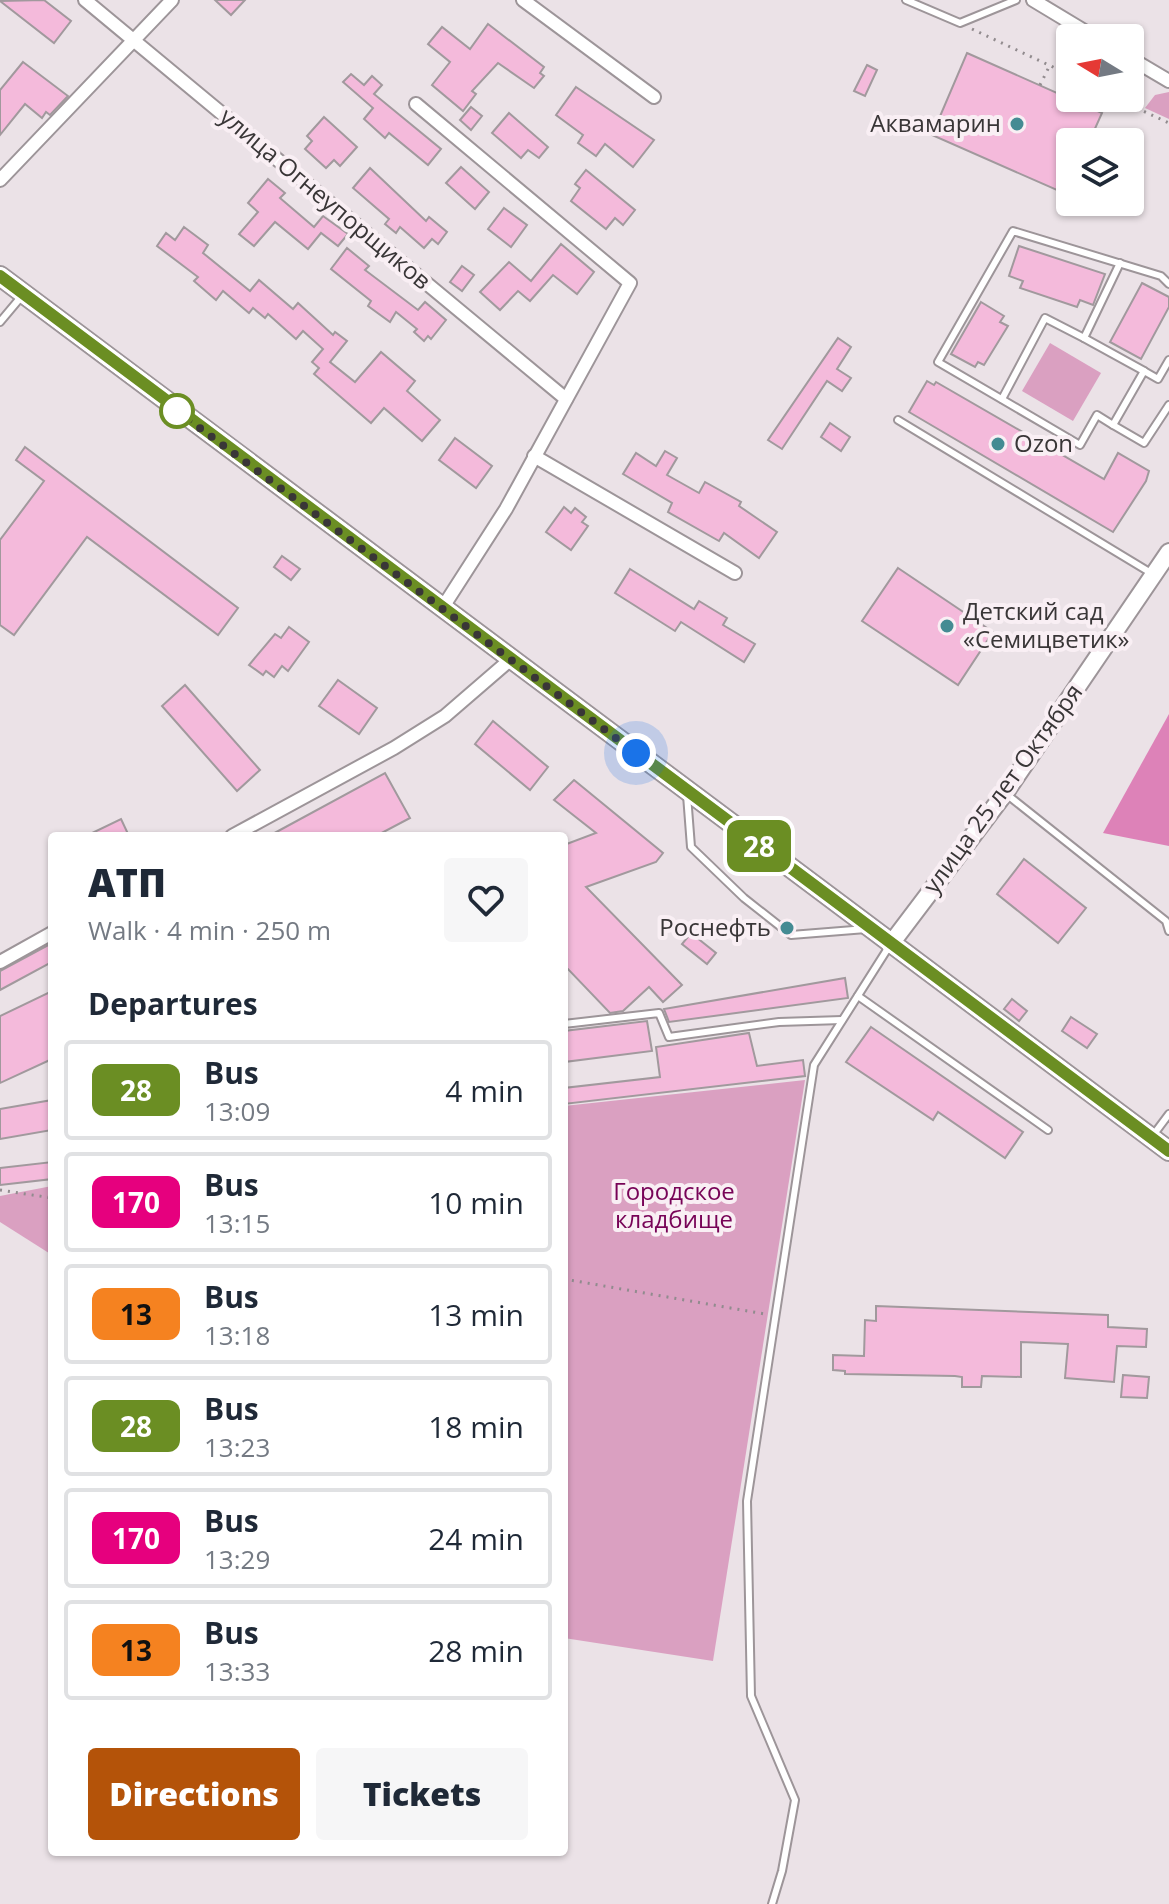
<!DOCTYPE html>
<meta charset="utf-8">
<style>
:root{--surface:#fff;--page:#f6f6f7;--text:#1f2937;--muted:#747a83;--line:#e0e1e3;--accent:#b45309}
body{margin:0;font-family:"Open Sans",sans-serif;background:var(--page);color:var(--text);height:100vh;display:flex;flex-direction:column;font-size:30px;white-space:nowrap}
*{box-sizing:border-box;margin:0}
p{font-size:26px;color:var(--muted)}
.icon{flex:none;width:44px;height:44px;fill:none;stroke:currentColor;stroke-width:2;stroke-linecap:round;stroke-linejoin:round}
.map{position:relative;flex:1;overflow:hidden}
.side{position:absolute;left:48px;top:832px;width:520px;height:1024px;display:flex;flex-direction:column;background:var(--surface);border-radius:8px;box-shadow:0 2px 6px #0004}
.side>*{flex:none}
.badge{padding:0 16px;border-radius:12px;font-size:28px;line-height:52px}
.needle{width:52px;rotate:280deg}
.tools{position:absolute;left:1056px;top:24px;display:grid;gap:16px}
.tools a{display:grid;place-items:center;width:88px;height:88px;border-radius:8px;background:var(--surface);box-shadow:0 2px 6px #0004;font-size:40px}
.you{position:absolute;width:40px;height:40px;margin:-20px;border:6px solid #fff;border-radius:50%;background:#1a73e8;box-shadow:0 0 0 12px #1a73e833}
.map>.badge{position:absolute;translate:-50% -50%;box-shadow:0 0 0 4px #fff}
h2{padding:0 40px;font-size:30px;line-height:72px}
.round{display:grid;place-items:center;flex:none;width:84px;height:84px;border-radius:8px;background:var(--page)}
.head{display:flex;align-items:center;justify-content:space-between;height:136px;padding:0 40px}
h1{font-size:38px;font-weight:800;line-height:60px}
.action{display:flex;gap:16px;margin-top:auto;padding:16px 40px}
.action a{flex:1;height:92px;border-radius:8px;background:var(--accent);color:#fff;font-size:32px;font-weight:800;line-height:92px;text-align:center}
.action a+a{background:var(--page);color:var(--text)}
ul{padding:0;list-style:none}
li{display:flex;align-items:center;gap:24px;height:100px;margin:0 16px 12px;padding:0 24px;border:4px solid var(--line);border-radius:8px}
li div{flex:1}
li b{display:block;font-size:30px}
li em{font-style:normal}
li .badge{min-width:88px;font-weight:700;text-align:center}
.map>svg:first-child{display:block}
.green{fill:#daa0c1}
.forest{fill:#dd82b8}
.building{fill:#f4badb;stroke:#a1999d;stroke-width:2}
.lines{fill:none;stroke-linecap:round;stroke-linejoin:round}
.service-casing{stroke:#9d9599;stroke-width:10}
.minor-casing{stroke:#9d9599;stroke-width:16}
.tertiary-casing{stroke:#9d9599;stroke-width:20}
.secondary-casing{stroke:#9d9599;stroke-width:22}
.path{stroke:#918b8e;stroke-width:3;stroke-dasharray:2 6;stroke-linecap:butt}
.service{stroke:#fff;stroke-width:6}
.minor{stroke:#fff;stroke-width:12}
.tertiary{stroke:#fff;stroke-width:16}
.secondary{stroke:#fff;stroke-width:18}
.line-casing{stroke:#fff;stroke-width:18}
.line{stroke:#6b8e23;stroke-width:12}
.walk{stroke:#393637;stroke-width:8;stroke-dasharray:0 14.4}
.poi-dot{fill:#448b93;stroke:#f9eff4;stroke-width:3}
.stop-dot{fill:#fff;stroke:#6b8e23;stroke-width:4}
.labels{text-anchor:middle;stroke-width:8;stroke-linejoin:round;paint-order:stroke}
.poi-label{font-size:24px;fill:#393637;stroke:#f9eff4;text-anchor:end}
.street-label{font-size:24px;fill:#393637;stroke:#f9eff4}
.park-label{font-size:24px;fill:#770357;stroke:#f9eff4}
</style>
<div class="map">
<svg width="1169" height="1904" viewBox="0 0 1169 1904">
<rect width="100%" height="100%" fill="#ebe2e7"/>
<g class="green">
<polygon points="1169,92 1169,119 1145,108 1155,95"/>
<polygon points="1050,343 1101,373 1073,421 1022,391"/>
<polygon points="805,1080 713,1661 564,1638 564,1106"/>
<polygon points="52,1186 52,1255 0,1222 0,1196"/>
</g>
<polygon class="forest" points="1169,714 1169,846 1103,833"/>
<g class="building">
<polygon points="44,0 71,21 54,43 0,1"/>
<polygon points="215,0 245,0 231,15"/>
<polygon points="488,24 544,67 540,73 544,76 534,88 498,63 472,91 476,94 463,111 432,85 450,62 428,44 442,27 470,49"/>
<polygon points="967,53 1102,113 1089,142 1070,142 1070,184 1066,194 932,135"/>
<polygon points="23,62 68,96 50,115 46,112 42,118 25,104 0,135 0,90"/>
<polygon points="867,65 877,70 865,96 854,91"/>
<polygon points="351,74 364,85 372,76 382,85 374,94 441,149 428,165 389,133 385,138 364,119 373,108 343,82"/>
<polygon points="576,87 654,140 633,167 605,144 596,156 578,143 583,135 556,115"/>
<polygon points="471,107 482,116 471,130 460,120"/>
<polygon points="509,113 548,147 539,158 528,150 521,158 492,133"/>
<polygon points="324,117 357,147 340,166 334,160 326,168 305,149 312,141 307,136"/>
<polygon points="461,167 489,192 475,209 446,183"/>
<polygon points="370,168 426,221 429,217 447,232 438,244 432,239 424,248 400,227 396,233 385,224 389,219 353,188"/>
<polygon points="586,170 635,210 623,225 615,218 606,229 571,201 580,188 575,184"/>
<polygon points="268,179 285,193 280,198 314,227 323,216 348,234 338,246 321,233 308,249 275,222 254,246 239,234 258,212 248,203"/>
<polygon points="504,208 527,225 511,247 488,229"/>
<polygon points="184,227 208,245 203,253 250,291 259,280 293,309 298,303 333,335 335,332 347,341 330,362 355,382 381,352 415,381 407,391 440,420 422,441 384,408 371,423 314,374 319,368 312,362 323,349 303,331 296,339 268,314 265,318 253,308 249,313 223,291 216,300 194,281 198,277 157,246 166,233 175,240"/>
<polygon points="561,244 594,272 577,294 553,275 530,301 518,291 500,310 480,292 509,262 531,281"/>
<polygon points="1019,246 1105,274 1093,305 1080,300 1077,307 1020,288 1023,281 1009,276"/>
<polygon points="347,248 369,266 365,270 418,310 425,302 446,320 431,339 428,336 424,341 414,332 417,329 396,312 390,322 368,306 371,301 331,269"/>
<polygon points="462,266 474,275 462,291 450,282"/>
<polygon points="1142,283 1169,297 1169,307 1141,359 1110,342"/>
<polygon points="981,302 1004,316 1000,322 1008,326 984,365 978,362 975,367 951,354"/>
<polygon points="838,338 851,347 837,369 851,378 842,391 827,381 782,449 768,440"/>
<polygon points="927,381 934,385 936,382 1104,479 1118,453 1149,471 1146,481 1113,532 909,412"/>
<polygon points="830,423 850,437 841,451 821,437"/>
<polygon points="455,438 492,466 476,488 439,460"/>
<polygon points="25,447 238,608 218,635 87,537 14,635 0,625 0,540 44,481 16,460"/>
<polygon points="665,451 677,458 667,475 699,493 705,482 741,502 739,506 777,532 759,558 724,533 719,541 668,512 672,503 623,474 636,453 656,466"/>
<polygon points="564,507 571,513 575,508 586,517 582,522 588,526 571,550 546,532"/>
<polygon points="282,556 300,569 291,580 274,567"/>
<polygon points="898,568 993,632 958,685 862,621"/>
<polygon points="630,569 694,609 699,601 727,618 723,625 755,644 744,662 681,622 675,631 615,593"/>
<polygon points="289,627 309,642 288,671 282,666 274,677 266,671 263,675 249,665 275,634 281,638"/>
<polygon points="338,680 377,708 359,734 319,706"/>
<polygon points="185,685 260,770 237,791 162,706"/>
<polygon points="493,721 548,767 530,790 475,744"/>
<polygon points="385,773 410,818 376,836 269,836"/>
<polygon points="574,780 663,853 656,862 586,887 682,985 663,1002 649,987 623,1011 610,1013 568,969 564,970 564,845 596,833 554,800"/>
<polygon points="121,819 129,836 86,836"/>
<polygon points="1024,859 1086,908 1058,943 997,894"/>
<polygon points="691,933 716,953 707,964 682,944"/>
<polygon points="52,943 52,962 0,990 0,971"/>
<polygon points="845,978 848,998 669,1022 664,1009"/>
<polygon points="52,991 52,1059 0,1083 0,1016"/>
<polygon points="1012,999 1027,1011 1019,1021 1004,1009"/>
<polygon points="1071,1017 1097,1034 1087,1048 1062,1031"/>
<polygon points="647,1021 652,1051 564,1062 564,1031"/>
<polygon points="871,1027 1023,1132 1005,1158 938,1112 933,1120 846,1062"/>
<polygon points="749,1033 757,1066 803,1060 805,1076 564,1104 564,1088 660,1077 656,1047"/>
<polygon points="52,1100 52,1130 0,1139 0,1109"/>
<polygon points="52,1162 52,1179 0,1185 0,1168"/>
<polygon points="876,1306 1108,1315 1108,1327 1147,1329 1146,1347 1117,1346 1114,1382 1065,1378 1068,1344 1021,1342 1021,1377 982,1376 981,1387 962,1387 962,1377 955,1376 845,1374 845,1371 833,1370 833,1355 864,1356 865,1320 876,1321"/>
<polygon points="1123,1375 1149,1377 1147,1398 1121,1397"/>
</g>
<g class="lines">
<g class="service-casing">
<g id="service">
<polyline points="906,0 960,23 1016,0"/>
<polyline points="1169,284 1161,276 1013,231 938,362 1080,445 1097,415 1113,425 1144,371 1158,379 1169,360"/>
<polyline points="0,322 21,297"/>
<polyline points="1084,338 1144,371"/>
<polyline points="1002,399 1045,318 1084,338 1120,263"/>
<polyline points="898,420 1151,573"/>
<polyline points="1113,425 1144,443 1169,405"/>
<polyline points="1005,793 1166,921 1169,931"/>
<polyline points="687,795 691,847 744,898 791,935 866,929"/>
<polyline points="858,996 1048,1130"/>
<polyline points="564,1024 659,1013 669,1037 779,1022 842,1020"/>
<polyline points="1154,1134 1169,1114"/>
<polyline points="772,1904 782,1871 795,1800 751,1696 747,1501 814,1065 890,945"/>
</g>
</g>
<g class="minor-casing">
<g id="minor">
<polyline points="85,0 566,399"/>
<polyline points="523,0 654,97"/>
<polyline points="1033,0 1096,38"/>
<polyline points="1130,58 1169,81"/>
<polyline points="416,104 630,283 506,509 443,607"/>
<polyline points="0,180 172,0"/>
<polyline points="534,456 735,573"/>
<polyline points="232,836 394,748 445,716 511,659"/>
<polyline points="0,962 52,933"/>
</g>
</g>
<g class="tertiary-casing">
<polyline id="tertiary" points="890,945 1005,793 1169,552"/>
</g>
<g class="secondary-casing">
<polyline id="secondary" points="0,276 1169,1151"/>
</g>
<g class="path">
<polyline points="972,29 1070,75"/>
<polyline points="1040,85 1050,65"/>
<polyline points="1115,98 1169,123"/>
<polyline points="0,1190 52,1198"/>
<polyline points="564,1279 765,1314"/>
</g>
<use href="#service" class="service"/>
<use href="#minor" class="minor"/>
<use href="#tertiary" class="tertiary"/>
<use href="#secondary" class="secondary"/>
</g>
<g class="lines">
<g class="line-casing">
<polyline id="line" points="0,276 1169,1151"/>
</g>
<use href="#line" class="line"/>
<polyline class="walk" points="177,411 636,753"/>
</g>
<g class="poi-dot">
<circle cx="1017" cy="124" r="8"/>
<circle cx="998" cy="444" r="8"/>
<circle cx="947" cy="626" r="8"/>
<circle cx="787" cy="928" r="8"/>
</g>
<circle class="stop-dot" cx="177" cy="411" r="16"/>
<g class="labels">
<g class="poi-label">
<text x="1001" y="132">Аквамарин</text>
<text x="1014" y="452" text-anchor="start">Ozon</text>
<text x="963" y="620" text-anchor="start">Детский сад<tspan x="963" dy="28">«Семицветик»</tspan></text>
<text x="771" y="936">Роснефть</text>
</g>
<g class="street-label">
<text transform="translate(325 199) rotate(40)" y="8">улица Огнеупорщиков</text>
<text transform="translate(1003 789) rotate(-54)" y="8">улица 25 лет Октября</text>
</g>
<g class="park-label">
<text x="674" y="1200">Городское<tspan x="674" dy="28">кладбище</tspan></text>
</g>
</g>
</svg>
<div class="tools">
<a><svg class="needle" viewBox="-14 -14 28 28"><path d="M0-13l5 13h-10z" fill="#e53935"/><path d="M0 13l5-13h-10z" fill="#747a83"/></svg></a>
<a><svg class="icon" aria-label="layers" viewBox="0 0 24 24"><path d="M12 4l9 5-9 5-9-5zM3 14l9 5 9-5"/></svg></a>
</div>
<div class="you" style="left:636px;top:753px"></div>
<b class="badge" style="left:759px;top:846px;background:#6b8e23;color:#fff">28</b>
<section class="side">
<div class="head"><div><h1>АТП</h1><p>Walk · 4 min · 250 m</p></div><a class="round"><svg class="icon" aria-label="heart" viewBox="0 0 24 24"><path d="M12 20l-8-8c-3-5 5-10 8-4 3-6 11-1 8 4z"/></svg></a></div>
<h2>Departures</h2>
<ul>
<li><span class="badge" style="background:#6b8e23;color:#fff">28</span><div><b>Bus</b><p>13:09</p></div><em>4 min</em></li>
<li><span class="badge" style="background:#e6007e;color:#fff">170</span><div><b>Bus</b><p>13:15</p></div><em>10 min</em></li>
<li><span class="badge" style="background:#f58220;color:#111">13</span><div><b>Bus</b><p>13:18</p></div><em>13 min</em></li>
<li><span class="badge" style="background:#6b8e23;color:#fff">28</span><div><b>Bus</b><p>13:23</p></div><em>18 min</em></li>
<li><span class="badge" style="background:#e6007e;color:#fff">170</span><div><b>Bus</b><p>13:29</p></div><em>24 min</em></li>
<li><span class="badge" style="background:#f58220;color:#111">13</span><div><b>Bus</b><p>13:33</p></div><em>28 min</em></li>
</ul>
<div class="action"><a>Directions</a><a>Tickets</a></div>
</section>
</div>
